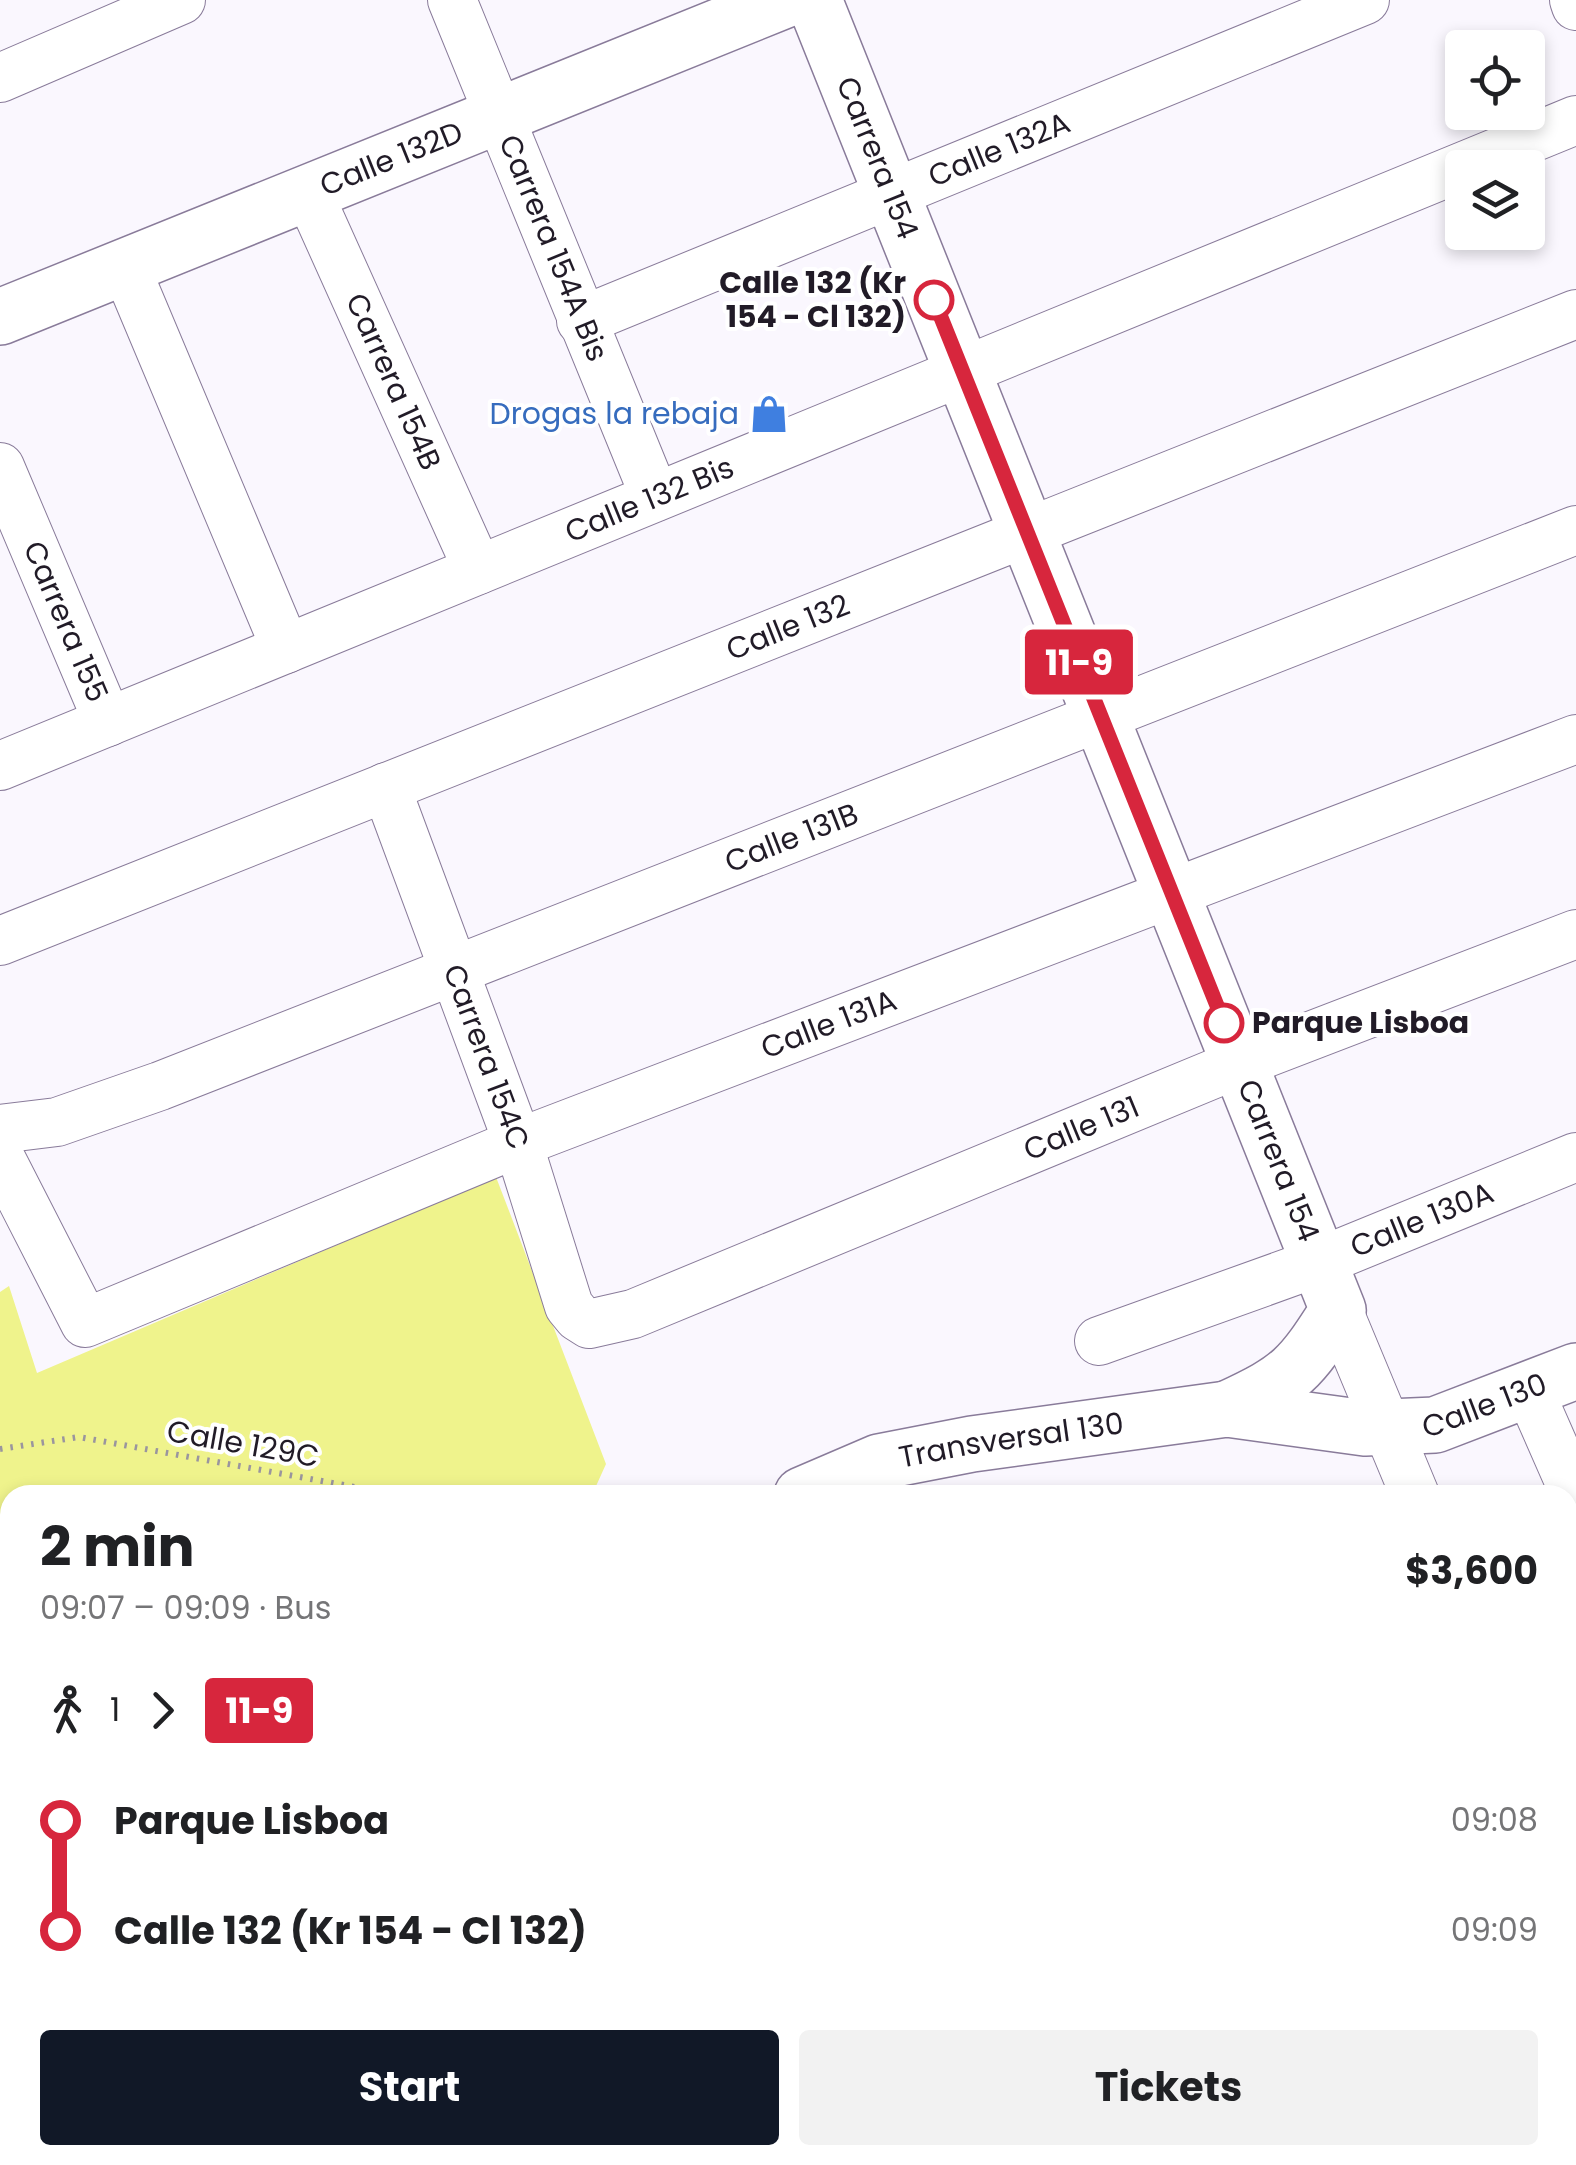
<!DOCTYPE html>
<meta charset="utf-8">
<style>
:root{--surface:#fff;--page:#f2f2f2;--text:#202124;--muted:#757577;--accent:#111827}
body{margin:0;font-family:Poppins,sans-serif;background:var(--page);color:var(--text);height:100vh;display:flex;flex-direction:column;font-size:38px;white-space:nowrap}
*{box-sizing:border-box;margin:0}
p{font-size:32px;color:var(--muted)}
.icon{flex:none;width:55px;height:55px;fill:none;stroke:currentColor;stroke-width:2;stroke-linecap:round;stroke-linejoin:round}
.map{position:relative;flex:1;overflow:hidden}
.panel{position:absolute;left:0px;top:1485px;width:1578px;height:680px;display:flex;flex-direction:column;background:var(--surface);border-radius:30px 30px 0 0;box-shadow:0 5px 15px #0003}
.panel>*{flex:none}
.badge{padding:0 20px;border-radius:8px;font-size:35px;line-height:65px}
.buttons{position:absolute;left:1445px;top:30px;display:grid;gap:20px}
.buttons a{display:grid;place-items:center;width:100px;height:100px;border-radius:10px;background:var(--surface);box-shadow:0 5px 15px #0003;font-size:50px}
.map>.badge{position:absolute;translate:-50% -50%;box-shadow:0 0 0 5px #fff}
.legs{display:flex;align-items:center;gap:15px;height:110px;padding:0 40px;font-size:32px}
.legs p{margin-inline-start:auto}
.headline{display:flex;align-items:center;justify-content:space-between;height:170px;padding:0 40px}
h1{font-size:55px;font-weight:700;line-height:75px}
.action{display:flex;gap:20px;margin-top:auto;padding:20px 40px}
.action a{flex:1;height:115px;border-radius:10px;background:var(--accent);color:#fff;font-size:40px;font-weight:700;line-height:115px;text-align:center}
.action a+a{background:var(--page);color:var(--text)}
ul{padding:0 40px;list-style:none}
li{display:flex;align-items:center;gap:35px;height:110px;font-size:38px}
li i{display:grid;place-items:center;width:15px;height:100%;margin:0 12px;background:currentColor}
li i::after{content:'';width:25px;height:25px;margin:-12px;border:8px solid;border-radius:50%;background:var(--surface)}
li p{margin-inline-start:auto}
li:first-child i{background:linear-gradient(#0000 50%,currentColor 0)}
li:last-child i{background:linear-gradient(currentColor 50%,#0000 0)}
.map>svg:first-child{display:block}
.green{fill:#eff38c}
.water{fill:#39abbb;stroke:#32808f;stroke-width:2.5}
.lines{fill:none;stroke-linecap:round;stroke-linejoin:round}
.river{stroke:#39abbb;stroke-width:78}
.minor-casing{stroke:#897b9a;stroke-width:50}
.major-casing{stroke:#897b9a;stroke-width:58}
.path{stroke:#9a959e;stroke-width:6;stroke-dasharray:2.5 8;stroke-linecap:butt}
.minor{stroke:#fff;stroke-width:48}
.major{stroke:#fff;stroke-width:55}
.line-1-casing{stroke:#fff;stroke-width:22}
.line-1{stroke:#d7263d;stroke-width:15}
.stop-1-dot{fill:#fff;stroke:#d7263d;stroke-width:5}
.labels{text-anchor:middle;stroke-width:8;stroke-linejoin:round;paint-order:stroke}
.street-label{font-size:30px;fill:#211b27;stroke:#fff}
.stop-label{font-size:30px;font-weight:bold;fill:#211b27;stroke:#fff;text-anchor:end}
.shop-label{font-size:30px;fill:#366cbe;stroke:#fff;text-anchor:end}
</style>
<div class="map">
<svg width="1576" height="2165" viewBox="0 0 1576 2165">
<rect width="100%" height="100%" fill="#faf7fe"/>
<g class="green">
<polygon points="496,1177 606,1464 592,1495 10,1495 10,1556 0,1557 0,1292 9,1286 37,1373"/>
<polygon points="10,1710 10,2155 144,2155 137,2165 0,2165 0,1711"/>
</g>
<g class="water">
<polygon points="1568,2147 1576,2149 1576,2165 1253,2165 1205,2155 1568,2155"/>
<polygon points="666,2155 777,2155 759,2165 658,2165"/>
</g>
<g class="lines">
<g class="river">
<polyline points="0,1625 10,1624"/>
<polyline points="1568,1764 1576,1765"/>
</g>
<g class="minor-casing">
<g id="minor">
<path id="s1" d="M452,0L655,497"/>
<polyline points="1574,0 1576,6"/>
<polyline points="0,78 181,0"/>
<path id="s2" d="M308,192L478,570"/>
<polyline points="125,266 286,649"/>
<path id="s3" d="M581,321L1365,0"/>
<path id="s4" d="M0,467L108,722"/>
<path id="s5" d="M0,766L1576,120"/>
<path id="s6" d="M386,787L518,1143L569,1306L578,1317L589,1324L633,1314L1240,1063L1576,934"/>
<path id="s7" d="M0,941L1576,314"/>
<path id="s8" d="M0,1129L57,1122L160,1086L1576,530"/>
<path id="s9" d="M0,1157L85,1323L518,1143L1576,739"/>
<polyline points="1338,1310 1415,1495"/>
<path id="s10" d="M1099,1341L1319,1262L1576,1157"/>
<polyline points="1529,1390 1576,1497"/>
<polyline points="1568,1541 1576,1538"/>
</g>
</g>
<g class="major-casing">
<g id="major">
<path id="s11" d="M814,0L1338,1310C1300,1370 1292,1379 1227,1409"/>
<path id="s12" d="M0,317L785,0"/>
<path id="s13" d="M802,1495L879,1462L972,1444L1227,1409L1365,1428L1435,1425L1576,1371"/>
<polyline points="319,2165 326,2155"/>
</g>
</g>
<g class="path">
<polyline points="0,1449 79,1437 399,1495"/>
<polyline points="738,1495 755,1484"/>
<polyline points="1568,1619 1576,1620"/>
<polyline points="248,2165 255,2155"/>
</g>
<use href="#minor" class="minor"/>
<use href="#major" class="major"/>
</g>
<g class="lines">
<g class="line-1-casing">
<polyline id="line-1" points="934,300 1224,1023"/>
</g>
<use href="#line-1" class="line-1"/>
</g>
<defs>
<g id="shop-bare" transform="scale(3)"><path d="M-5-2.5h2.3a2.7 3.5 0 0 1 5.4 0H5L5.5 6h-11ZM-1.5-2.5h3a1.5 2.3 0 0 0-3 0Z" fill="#3f7fe0" stroke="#fff" stroke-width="2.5" paint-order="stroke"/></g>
</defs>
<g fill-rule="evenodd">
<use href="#shop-bare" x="769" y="414"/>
</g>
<g class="stop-1-dot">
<circle cx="934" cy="300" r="18"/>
<circle cx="1224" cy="1023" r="18"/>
</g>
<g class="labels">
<g class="street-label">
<text dy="10" stroke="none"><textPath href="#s3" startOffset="452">Calle 132A</textPath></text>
<text dy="10" stroke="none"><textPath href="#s12" startOffset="422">Calle 132D</textPath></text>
<text dy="10" stroke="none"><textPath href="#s11" startOffset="170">Carrera 154</textPath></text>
<text dy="10" stroke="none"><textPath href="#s1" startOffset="268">Carrera 154A Bis</textPath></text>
<text dy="10" stroke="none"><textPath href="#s2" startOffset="208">Carrera 154B</textPath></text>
<text dy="10" stroke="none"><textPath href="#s5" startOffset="702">Calle 132 Bis</textPath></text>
<text dy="10" stroke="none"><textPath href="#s4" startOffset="168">Carrera 155</textPath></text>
<text dy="10" stroke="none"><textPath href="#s7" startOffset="848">Calle 132</textPath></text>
<text dy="10" stroke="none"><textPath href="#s8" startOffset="845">Calle 131B</textPath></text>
<text dy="10" stroke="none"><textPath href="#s9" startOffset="988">Calle 131A</textPath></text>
<text dy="10" stroke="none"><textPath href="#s6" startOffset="288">Carrera 154C</textPath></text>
<text dy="10" stroke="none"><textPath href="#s6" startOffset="1108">Calle 131</textPath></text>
<text dy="10" stroke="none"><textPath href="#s11" startOffset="1250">Carrera 154</textPath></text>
<text dy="10" stroke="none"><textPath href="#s10" startOffset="345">Calle 130A</textPath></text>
<text dy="10" stroke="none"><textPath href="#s13" startOffset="698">Calle 130</textPath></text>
<text dy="10" stroke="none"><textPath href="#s13" startOffset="218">Transversal 130</textPath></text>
<text transform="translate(243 1444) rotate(10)" y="10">Calle 129C</text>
</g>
<g class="stop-label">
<text x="906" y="293">Calle 132 (Kr<tspan x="906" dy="34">154 - Cl 132)</tspan></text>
<text x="1252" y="1033" text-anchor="start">Parque Lisboa</text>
</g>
<g class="shop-label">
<text x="739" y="424">Drogas la rebaja</text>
</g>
</g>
</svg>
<div class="buttons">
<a><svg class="icon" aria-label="locate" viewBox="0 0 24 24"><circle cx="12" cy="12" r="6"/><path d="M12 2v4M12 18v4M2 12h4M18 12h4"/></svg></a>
<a><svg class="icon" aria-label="layers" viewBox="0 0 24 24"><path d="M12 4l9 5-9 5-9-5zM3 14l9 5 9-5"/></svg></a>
</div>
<b class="badge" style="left:1079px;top:662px;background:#d7263d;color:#fff">11-9</b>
<section class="panel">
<div class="headline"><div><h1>2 min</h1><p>09:07 – 09:09 · Bus</p></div><b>$3,600</b></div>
<div class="legs"><svg class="icon" aria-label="walk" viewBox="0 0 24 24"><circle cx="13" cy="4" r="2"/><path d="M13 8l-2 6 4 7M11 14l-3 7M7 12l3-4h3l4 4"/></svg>1<svg class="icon" aria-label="forward" viewBox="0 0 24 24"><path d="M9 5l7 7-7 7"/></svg><b class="badge" style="background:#d7263d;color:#fff">11-9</b></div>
<ul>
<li><i style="color:#d7263d"></i><b>Parque Lisboa</b><p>09:08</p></li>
<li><i style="color:#d7263d"></i><b>Calle 132 (Kr 154 - Cl 132)</b><p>09:09</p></li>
</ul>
<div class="action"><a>Start</a><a>Tickets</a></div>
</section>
</div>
